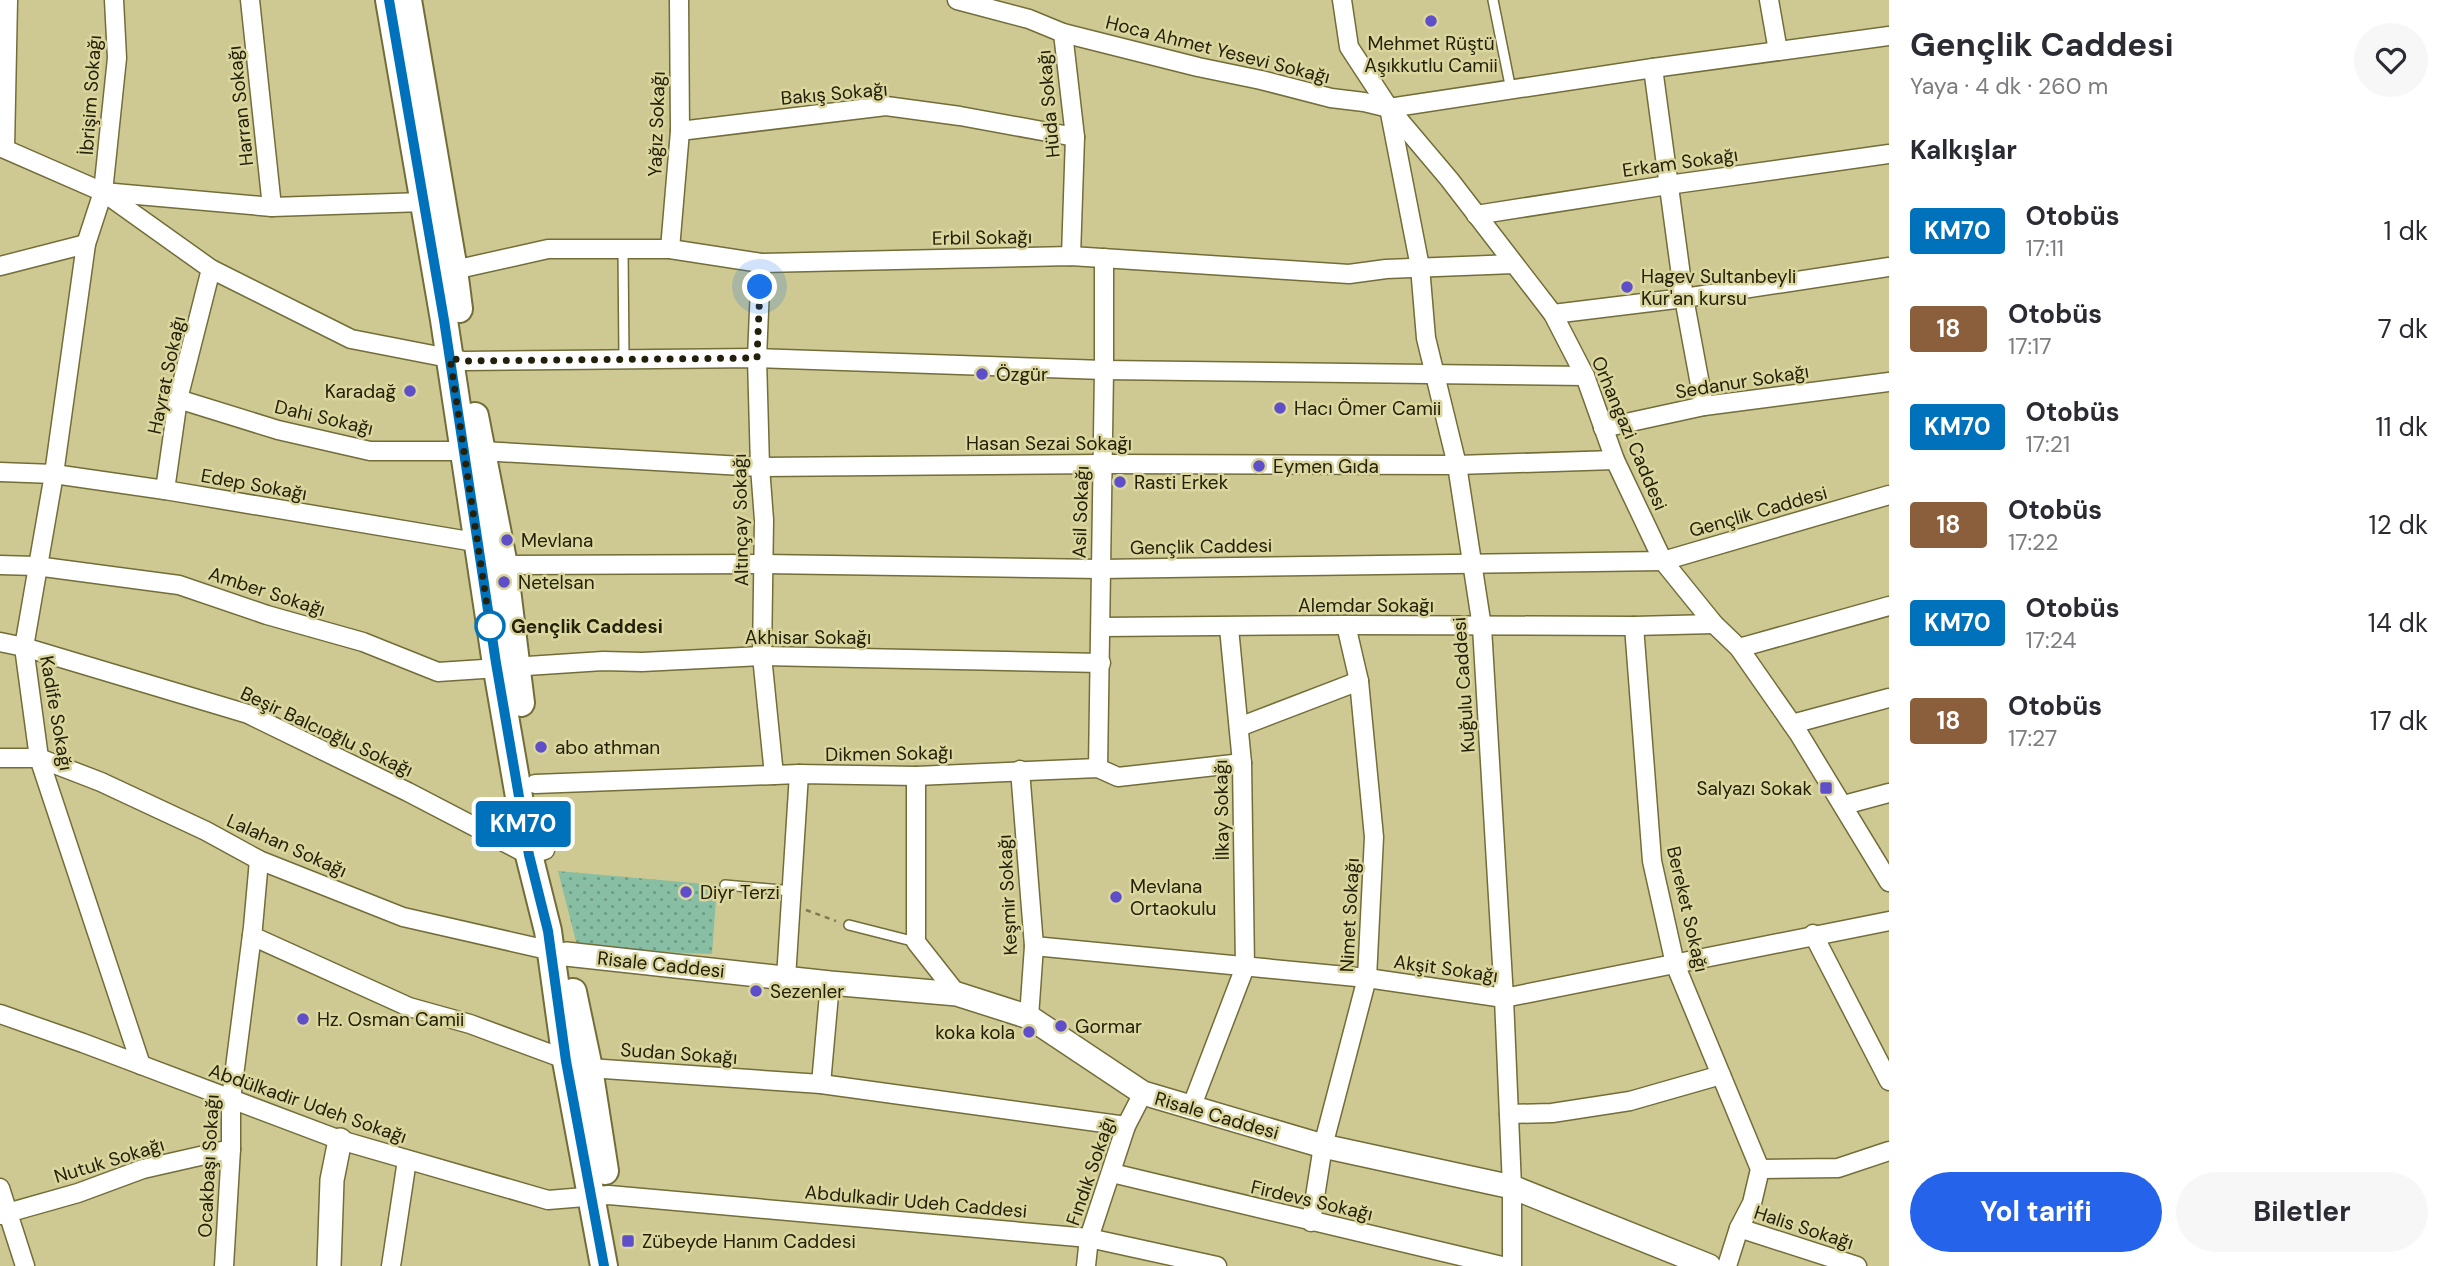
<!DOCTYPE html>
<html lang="tr">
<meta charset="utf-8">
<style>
:root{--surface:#fff;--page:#f7f7f7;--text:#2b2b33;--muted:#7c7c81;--accent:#2563eb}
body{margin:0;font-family:"DM Sans",sans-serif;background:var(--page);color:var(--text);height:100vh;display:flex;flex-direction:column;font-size:26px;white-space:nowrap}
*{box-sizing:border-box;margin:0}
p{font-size:23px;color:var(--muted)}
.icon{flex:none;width:38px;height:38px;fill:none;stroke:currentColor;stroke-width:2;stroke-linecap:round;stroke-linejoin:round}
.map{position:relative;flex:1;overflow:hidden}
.sheet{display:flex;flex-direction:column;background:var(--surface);width:560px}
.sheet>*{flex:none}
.badge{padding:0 14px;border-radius:5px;font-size:24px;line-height:46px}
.you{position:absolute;width:35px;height:35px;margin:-18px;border:5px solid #fff;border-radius:50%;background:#1a73e8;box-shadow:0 0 0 10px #1a73e833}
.map>.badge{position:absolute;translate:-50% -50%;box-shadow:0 0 0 4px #fff}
h2{padding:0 21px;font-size:26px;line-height:63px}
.round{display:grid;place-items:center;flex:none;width:74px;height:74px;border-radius:37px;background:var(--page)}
.overview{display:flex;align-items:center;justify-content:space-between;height:119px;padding:0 21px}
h1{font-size:33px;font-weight:700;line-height:52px}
.action{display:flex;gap:14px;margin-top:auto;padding:14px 21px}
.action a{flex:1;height:80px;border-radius:42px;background:var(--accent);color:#fff;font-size:28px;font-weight:700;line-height:80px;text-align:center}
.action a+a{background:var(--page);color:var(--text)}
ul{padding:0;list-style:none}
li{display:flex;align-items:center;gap:21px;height:98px;padding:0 21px}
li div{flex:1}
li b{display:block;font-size:26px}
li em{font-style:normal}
li .badge{min-width:77px;font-weight:700;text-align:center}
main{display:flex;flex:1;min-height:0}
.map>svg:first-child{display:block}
.park{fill:url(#park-dots)}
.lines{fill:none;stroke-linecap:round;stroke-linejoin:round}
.service-casing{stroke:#726d39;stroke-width:12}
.minor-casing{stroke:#726d39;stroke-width:21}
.tertiary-casing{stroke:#726d39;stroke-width:26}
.secondary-casing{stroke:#726d39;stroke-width:30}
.path{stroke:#7c7851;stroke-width:2.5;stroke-dasharray:5 5;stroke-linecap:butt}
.service{stroke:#fff;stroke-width:9}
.minor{stroke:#fff;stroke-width:18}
.tertiary{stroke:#fff;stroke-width:23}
.secondary{stroke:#fff;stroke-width:26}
.line-casing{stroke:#fff;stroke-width:16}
.line{stroke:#0072bc;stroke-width:10}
.walk{stroke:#23200b;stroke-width:7;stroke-dasharray:0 12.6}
.poi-dot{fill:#5e4fc8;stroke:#dbd69e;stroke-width:2.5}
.stop-dot{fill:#fff;stroke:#0072bc;stroke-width:3.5}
.labels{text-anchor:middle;stroke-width:5;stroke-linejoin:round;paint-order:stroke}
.poi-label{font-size:19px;fill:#23200b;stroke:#dbd69e;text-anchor:start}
.street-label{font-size:19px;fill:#23200b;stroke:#dbd69e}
.stop-label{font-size:19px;font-weight:bold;fill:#23200b;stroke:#dbd69e;text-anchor:start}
</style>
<main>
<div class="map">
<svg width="1889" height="1266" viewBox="0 0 1889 1266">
<defs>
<pattern id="park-dots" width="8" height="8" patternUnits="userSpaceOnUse" patternTransform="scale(1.75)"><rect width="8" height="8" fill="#88bea4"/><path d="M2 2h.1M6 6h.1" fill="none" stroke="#6f9a84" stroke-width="1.8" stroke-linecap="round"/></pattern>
</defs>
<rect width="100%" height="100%" fill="#cec992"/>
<polygon class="park" points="558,871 717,885 712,954 578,949"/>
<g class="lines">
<g class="service-casing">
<g id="service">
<polyline points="1493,0 1511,90"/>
<polyline points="623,249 624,359"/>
<polyline points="725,885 792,891"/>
<polyline points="849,925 916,942"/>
</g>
</g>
<g class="minor-casing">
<g id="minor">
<polyline points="114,0 117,58 103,192 86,244 54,474 24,647 39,758 141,1065"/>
<polyline points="250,0 272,207"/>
<polyline points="957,0 1029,19 1063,33 1198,67 1261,80 1331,98 1364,102 1389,108 1653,68 1889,36"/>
<polyline points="1342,0 1349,47 1389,108 1449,179 1553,314 1585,376 1615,460 1663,561 1714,624 1739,648 1799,734 1889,882"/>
<polyline points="1769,0 1778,51"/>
<polyline points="1063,33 1075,137 1071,256"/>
<polyline points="1653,68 1684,298 1704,406"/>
<polyline points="1389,108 1420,267 1426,338 1457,465 1482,627 1504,998 1512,1187 1512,1266"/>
<polyline points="680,131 886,106 960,116 1075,137"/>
<polyline points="0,147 103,192 211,269 351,339 464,361 757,358 1104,370 1585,376"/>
<polyline points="5,148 8,0"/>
<polyline points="103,192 272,207 424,202"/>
<polyline points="1476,215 1668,185 1889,154"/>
<polyline points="670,249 680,131 679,0"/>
<polyline points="761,263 757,358 760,467 764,520 762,656 774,775"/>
<polyline points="0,266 86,244"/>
<polyline points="454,270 548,249 670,249 761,263 1071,256 1349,274 1386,269 1514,264"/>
<polyline points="1553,314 1684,298 1889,267"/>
<polyline points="178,399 278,430 370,451 464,451"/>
<polyline points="1603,428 1704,406 1889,382"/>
<polyline points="482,451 760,467 1103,464 1457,465 1615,460"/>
<polyline points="0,472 54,474 165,490 487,544"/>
<polyline points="165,490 178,399 211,269"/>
<polyline points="0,565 36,566 179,585 267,615 363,642 438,672 603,661 642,662 762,656 1101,663"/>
<polyline points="504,565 763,564 1100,569 1663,561 1889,495"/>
<polyline points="1634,626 1652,861 1675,964 1760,1169 1752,1203 1739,1228 1727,1266"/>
<polyline points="1102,627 1346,625 1634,626 1714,624"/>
<polyline points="0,642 24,647 248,714 408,792 529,855 545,850"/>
<polyline points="1739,648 1889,606"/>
<polyline points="1792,724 1889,698"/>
<polyline points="1239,727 1359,681"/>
<polyline points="0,758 39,758 101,782 206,831 259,860 403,917 561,953"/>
<polyline points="1098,768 1104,370 1104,258"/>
<polyline points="1020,770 1034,946 1029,1017"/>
<polyline points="916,776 916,942 957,994"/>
<polyline points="535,784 799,774 916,776 1098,768 1118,777 1242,763"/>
<polyline points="1844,805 1889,793"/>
<polyline points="1813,934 1889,1081"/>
<polyline points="252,936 409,1007 470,1024 589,1068 821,1084 1126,1126"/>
<polyline points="1034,946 1367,978 1504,998 1889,921"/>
<polyline points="786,978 799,774"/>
<polyline points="0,1014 83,1043 340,1140 548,1200 609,1195 1089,1238 1217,1266"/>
<polyline points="821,1084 830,983"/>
<polyline points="1191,1108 1245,967 1242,763 1229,628"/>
<polyline points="1509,1114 1552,1113 1630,1101 1721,1075"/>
<polyline points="1760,1169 1838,1168 1889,1151"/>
<polyline points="1112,1173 1502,1266"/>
<polyline points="0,1188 25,1266"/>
<polyline points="0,1215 78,1193 143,1169 231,1149"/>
<polyline points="1311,1222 1323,1146 1367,978 1374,837 1359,681 1346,625"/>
<polyline points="1739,1228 1857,1266"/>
<polyline points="224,1266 231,1149 231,1099 253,927 259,860"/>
<polyline points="391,1266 407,1160"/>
<polyline points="1086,1266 1089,1238 1126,1126 1143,1093"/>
</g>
</g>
<g class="tertiary-casing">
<g id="tertiary">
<polyline points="566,954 830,983 957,994 1029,1017 1143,1093 1323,1146 1512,1187 1709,1266"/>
<polyline points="329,1266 332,1180 340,1140"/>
</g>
</g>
<g class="secondary-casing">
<g id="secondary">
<polyline points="389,0 444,320 496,664 529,855 548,931 566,1061 604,1266"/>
<polyline points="408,0 454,270 459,309"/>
<polyline points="475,416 504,565 521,703"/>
<polyline points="573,992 589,1068 605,1171"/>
</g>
</g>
<polyline class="path" points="806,910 836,921"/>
<use href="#service" class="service"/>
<use href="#minor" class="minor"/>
<use href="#tertiary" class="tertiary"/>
<use href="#secondary" class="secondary"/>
</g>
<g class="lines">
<g class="line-casing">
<polyline id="line" points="389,0 444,320 496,663 529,855 548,931 566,1061 604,1266"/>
</g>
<use href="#line" class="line"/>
<polyline class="walk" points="490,626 450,358 464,361 757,358 760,287"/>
</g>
<g class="poi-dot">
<circle cx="1431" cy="21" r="7"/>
<circle cx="1627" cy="287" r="7"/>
<circle cx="982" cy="374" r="7"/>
<circle cx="410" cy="391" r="7"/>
<circle cx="1280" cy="408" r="7"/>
<circle cx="1259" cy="466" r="7"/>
<circle cx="1120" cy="482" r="7"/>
<circle cx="507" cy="540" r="7"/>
<circle cx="504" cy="582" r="7"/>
<circle cx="541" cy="747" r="7"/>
<rect x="1819" y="781" width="14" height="14" rx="3.5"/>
<circle cx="686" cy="892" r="7"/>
<circle cx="1116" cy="897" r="7"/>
<circle cx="756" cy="991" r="7"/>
<circle cx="303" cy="1019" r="7"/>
<circle cx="1061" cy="1026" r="7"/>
<circle cx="1029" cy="1032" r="7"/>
<rect x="621" y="1234" width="14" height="14" rx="3.5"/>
</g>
<circle class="stop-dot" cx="490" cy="626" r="14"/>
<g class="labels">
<g class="poi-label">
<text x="1431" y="50" text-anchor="middle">Mehmet Rüştü<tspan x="1431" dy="22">Aşıkkutlu Camii</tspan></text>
<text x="1641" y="283">Hagev Sultanbeyli<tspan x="1641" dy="22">Kur'an kursu</tspan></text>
<text x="996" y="381">Özgür</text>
<text x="396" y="398" text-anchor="end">Karadağ</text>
<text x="1294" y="415">Hacı Ömer Camii</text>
<text x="1273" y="473">Eymen Gıda</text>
<text x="1134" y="489">Rasti Erkek</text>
<text x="521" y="547">Mevlana</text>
<text x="518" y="589">Netelsan</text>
<text x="555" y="754">abo athman</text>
<text x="1812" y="795" text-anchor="end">Salyazı Sokak</text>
<text x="1130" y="893">Mevlana<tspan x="1130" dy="22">Ortaokulu</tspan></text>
<text x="700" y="899">Diyr Terzi</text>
<text x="770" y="998">Sezenler</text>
<text x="317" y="1026">Hz. Osman Camii</text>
<text x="1075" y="1033">Gormar</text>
<text x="1015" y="1039" text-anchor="end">koka kola</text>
<text x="642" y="1248">Zübeyde Hanım Caddesi</text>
</g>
<g class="street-label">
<text transform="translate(1218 49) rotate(14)" y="7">Hoca Ahmet Yesevi Sokağı</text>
<text transform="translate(834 93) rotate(-5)" y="7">Bakış Sokağı</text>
<text transform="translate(90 95) rotate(-86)" y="7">İbrişim Sokağı</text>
<text transform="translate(1048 104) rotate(-95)" y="7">Hüda Sokağı</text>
<text transform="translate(240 106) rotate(-96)" y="7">Harran Sokağı</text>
<text transform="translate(656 124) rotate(-88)" y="7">Yağız Sokağı</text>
<text transform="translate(1680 162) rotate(-8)" y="7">Erkam Sokağı</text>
<text transform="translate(982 237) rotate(-1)" y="7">Erbil Sokağı</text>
<text transform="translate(166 375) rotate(-78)" y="7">Hayrat Sokağı</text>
<text transform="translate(1742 381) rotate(-9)" y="7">Sedanur Sokağı</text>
<text transform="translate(324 417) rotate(13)" y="7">Dahi Sokağı</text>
<text transform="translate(1630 433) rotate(67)" y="7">Orhangazi Caddesi</text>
<text x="1049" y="450">Hasan Sezai Sokağı</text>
<text transform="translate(254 484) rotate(10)" y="7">Edep Sokağı</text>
<text transform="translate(1758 511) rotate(-16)" y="7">Gençlik Caddesi</text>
<text transform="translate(1080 512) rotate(-88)" y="7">Asil Sokağı</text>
<text transform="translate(740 520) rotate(-91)" y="7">Altınçay Sokağı</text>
<text transform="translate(1201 546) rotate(-1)" y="7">Gençlik Caddesi</text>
<text transform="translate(267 591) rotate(18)" y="7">Amber Sokağı</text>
<text x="1366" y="612">Alemdar Sokağı</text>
<text x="808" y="644">Akhisar Sokağı</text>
<text transform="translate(1463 685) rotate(-94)" y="7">Kuğulu Caddesi</text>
<text transform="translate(57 713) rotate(80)" y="7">Kadife Sokağı</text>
<text transform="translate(327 731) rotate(25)" y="7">Beşir Balcıoğlu Sokağı</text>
<text transform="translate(889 753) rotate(-1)" y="7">Dikmen Sokağı</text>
<text transform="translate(1221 810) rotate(-91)" y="7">İlkay Sokağı</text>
<text transform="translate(287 845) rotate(24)" y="7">Lalahan Sokağı</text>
<text transform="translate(1007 895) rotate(-93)" y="7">Keşmir Sokağı</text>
<text transform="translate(1688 909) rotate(77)" y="7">Bereket Sokağı</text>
<text transform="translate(1349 915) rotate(-87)" y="7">Nimet Sokağı</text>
<text transform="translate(661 964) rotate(6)" y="7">Risale Caddesi</text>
<text transform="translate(1446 968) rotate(8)" y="7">Akşit Sokağı</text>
<text transform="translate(679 1053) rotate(4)" y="7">Sudan Sokağı</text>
<text transform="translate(308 1103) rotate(19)" y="7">Abdülkadir Udeh Sokağı</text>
<text transform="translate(1217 1115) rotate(16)" y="7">Risale Caddesi</text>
<text transform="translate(109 1160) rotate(-17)" y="7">Nutuk Sokağı</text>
<text transform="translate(208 1166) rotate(-87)" y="7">Ocakbaşı Sokağı</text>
<text transform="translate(1090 1171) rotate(-71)" y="7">Fındık Sokağı</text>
<text transform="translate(1312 1200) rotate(13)" y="7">Firdevs Sokağı</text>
<text transform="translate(916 1201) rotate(5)" y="7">Abdulkadir Udeh Caddesi</text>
<text transform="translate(1804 1227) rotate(18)" y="7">Halis Sokağı</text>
</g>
<g class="stop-label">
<text x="511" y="633">Gençlik Caddesi</text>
</g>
</g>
</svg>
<div class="you" style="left:760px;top:287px"></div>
<b class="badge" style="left:523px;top:824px;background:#0072bc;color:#fff">KM70</b>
</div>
<section class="sheet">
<div class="overview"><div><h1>Gençlik Caddesi</h1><p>Yaya · 4 dk · 260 m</p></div><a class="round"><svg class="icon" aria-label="heart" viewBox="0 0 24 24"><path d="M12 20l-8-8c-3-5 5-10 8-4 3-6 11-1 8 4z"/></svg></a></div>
<h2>Kalkışlar</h2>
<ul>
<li><span class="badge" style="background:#0072bc;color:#fff">KM70</span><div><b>Otobüs</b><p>17:11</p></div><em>1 dk</em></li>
<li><span class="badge" style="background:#8b5e3c;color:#fff">18</span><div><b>Otobüs</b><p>17:17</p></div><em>7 dk</em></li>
<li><span class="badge" style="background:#0072bc;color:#fff">KM70</span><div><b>Otobüs</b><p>17:21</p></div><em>11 dk</em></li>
<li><span class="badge" style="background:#8b5e3c;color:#fff">18</span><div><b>Otobüs</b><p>17:22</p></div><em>12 dk</em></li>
<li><span class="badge" style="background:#0072bc;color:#fff">KM70</span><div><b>Otobüs</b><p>17:24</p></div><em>14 dk</em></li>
<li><span class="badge" style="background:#8b5e3c;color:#fff">18</span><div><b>Otobüs</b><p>17:27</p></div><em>17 dk</em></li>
</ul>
<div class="action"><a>Yol tarifi</a><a>Biletler</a></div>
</section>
</main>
